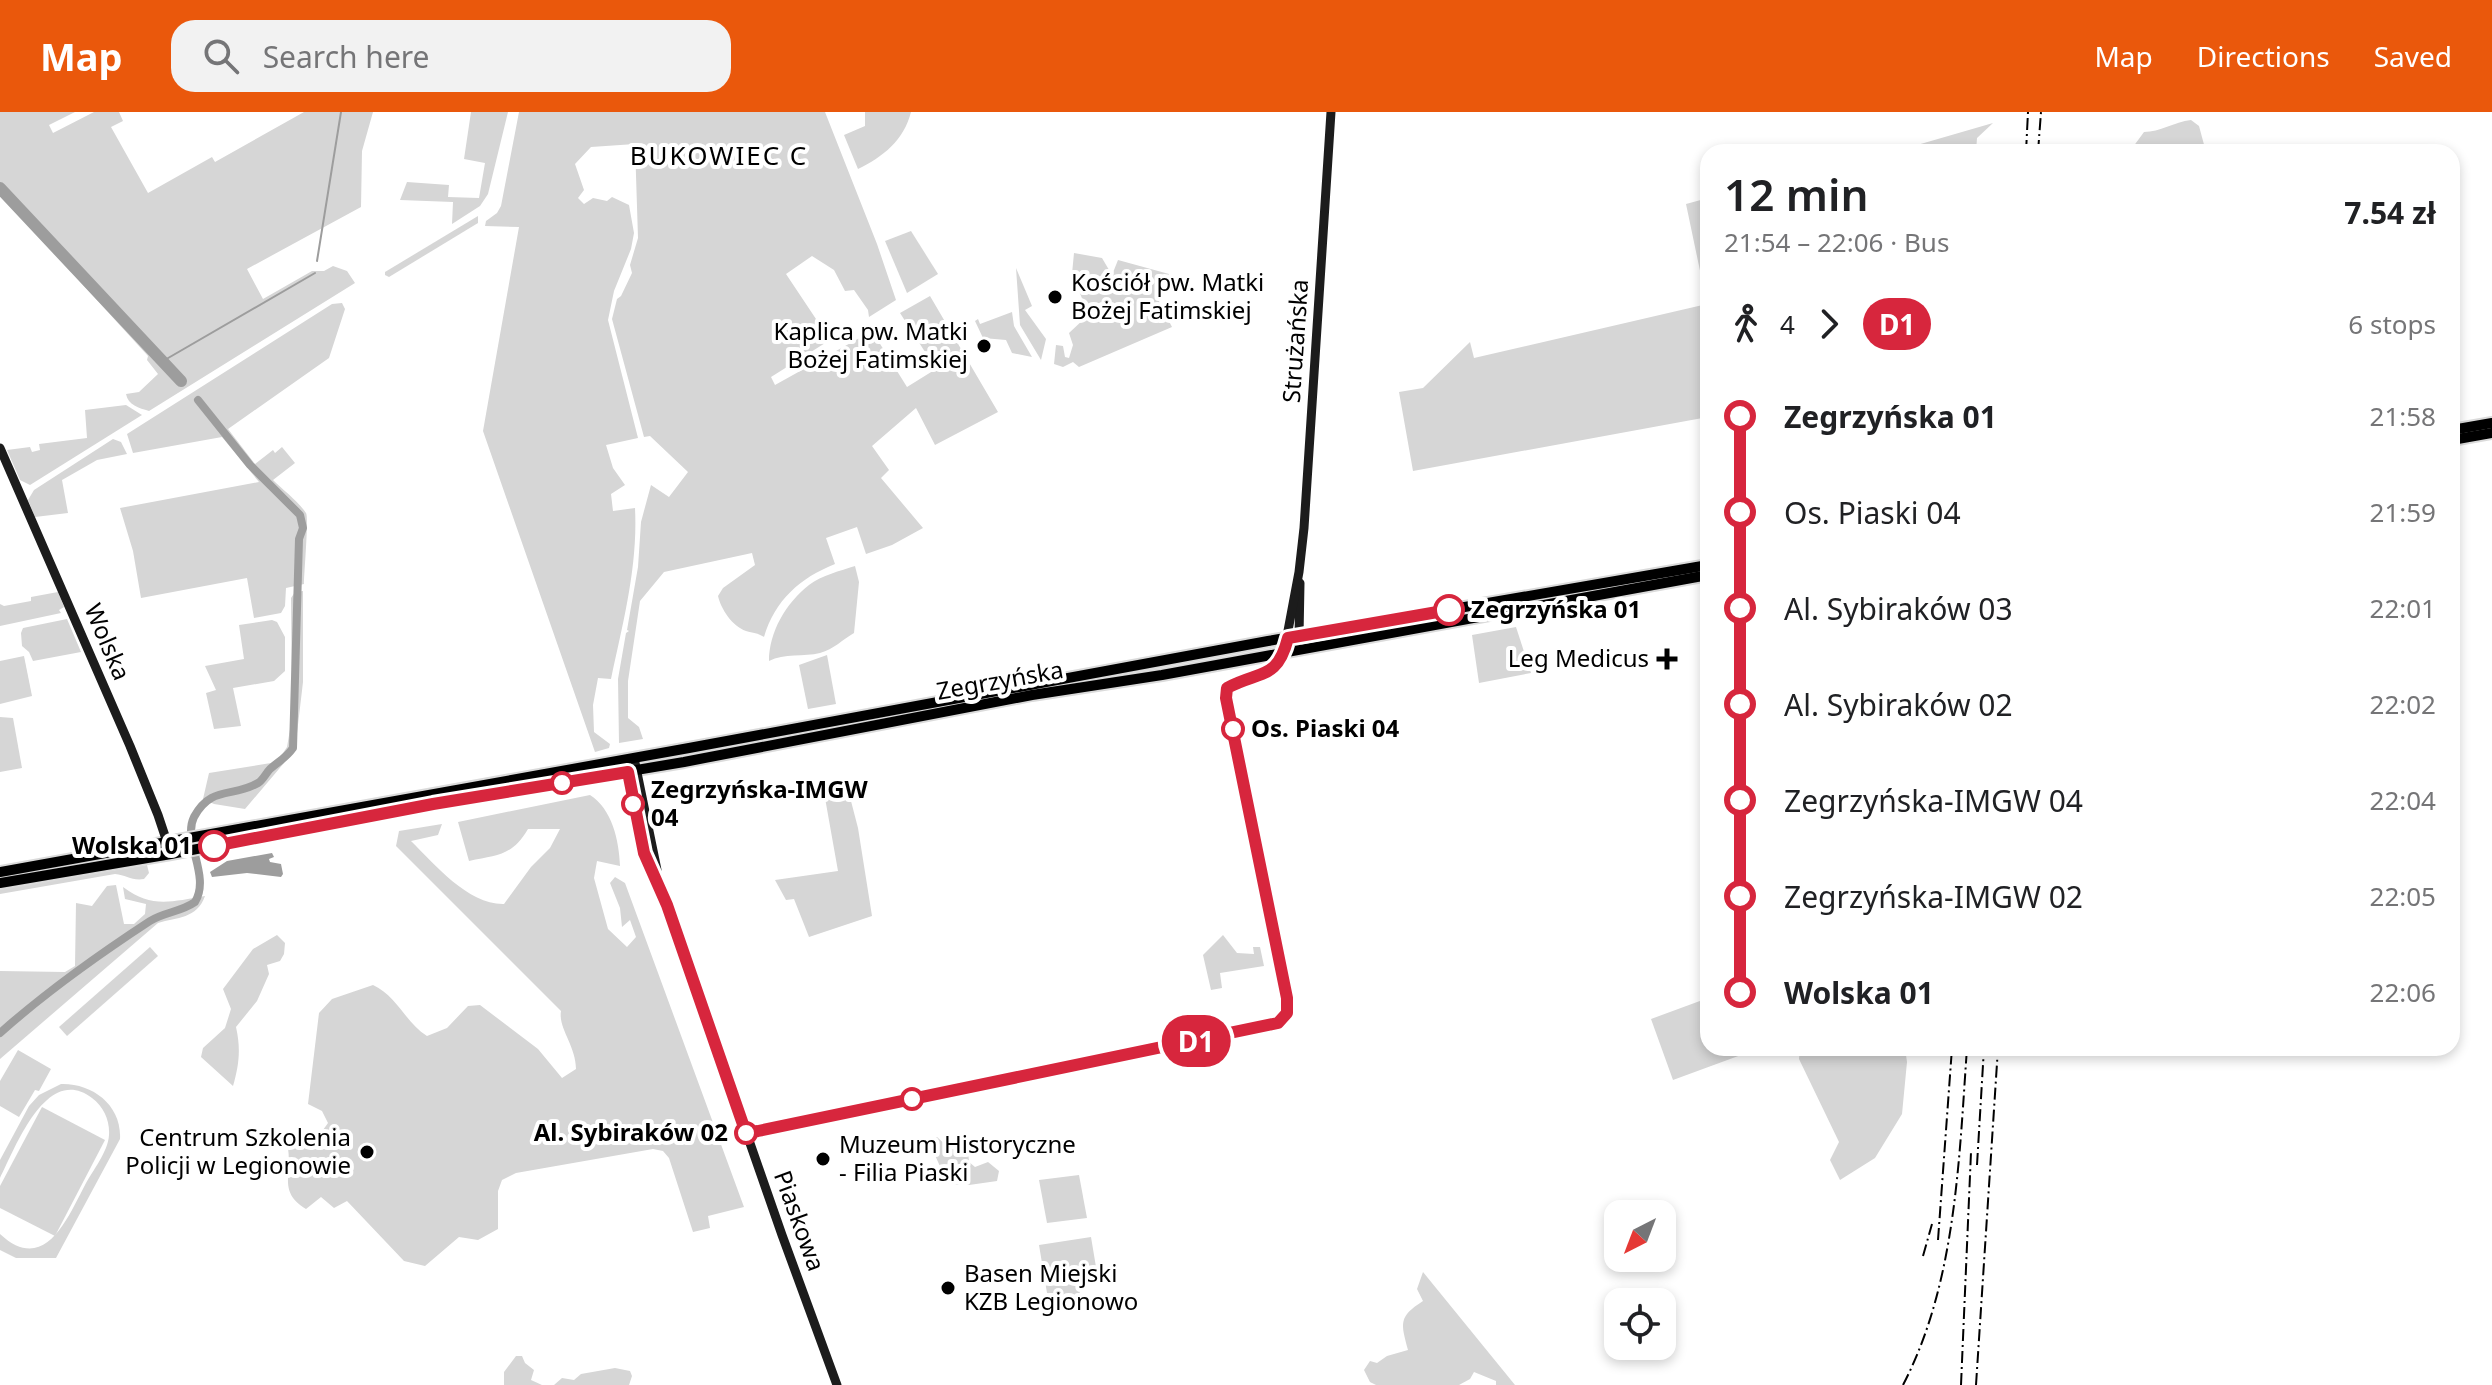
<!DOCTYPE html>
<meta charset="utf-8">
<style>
:root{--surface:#fff;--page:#f2f2f2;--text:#202124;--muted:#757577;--accent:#ea580c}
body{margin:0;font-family:"Noto Sans",sans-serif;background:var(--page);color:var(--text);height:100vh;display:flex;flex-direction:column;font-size:30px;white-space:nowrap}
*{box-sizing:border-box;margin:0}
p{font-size:26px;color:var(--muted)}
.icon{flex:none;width:44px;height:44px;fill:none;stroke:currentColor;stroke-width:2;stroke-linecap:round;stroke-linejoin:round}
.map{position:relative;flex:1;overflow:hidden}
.drawer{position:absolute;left:1700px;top:32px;width:760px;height:912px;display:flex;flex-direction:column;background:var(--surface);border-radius:24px;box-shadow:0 4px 12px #0003}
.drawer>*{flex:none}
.badge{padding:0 16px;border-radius:26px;font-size:28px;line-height:52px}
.needle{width:52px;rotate:222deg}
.tools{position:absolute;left:1604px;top:1088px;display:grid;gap:16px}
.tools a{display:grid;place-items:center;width:72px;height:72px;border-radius:16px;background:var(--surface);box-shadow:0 4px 12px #0003;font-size:40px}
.map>.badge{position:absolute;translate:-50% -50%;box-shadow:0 0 0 4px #fff}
.legs{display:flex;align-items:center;gap:12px;height:88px;padding:0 24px;font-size:26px}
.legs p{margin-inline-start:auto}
.headline{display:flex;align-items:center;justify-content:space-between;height:136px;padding:0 24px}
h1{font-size:44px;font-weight:600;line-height:60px}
ul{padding:0 24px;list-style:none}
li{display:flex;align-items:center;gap:28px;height:96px;font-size:30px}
li i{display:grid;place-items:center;width:12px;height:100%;margin:0 10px;background:currentColor}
li i::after{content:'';width:20px;height:20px;margin:-10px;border:6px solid;border-radius:50%;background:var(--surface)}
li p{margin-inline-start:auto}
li:first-child i{background:linear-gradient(#0000 50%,currentColor 0)}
li:last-child i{background:linear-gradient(currentColor 50%,#0000 0)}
header{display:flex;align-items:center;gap:48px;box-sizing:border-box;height:112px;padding:0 40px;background:var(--accent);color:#fff}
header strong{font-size:38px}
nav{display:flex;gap:44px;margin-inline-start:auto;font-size:28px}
.search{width:560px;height:72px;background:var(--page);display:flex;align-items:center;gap:20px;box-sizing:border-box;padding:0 28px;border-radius:24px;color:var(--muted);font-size:30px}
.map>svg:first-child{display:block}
.green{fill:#d6d6d6}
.water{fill:#9d9d9d}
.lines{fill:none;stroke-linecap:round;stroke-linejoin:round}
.stream{stroke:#9d9d9d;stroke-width:2}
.canal{stroke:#9d9d9d;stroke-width:8}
.river{stroke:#9d9d9d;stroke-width:12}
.primary-casing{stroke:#dbdbdb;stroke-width:14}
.secondary{stroke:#1c1c1c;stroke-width:9}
.primary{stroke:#000;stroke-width:10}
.rail{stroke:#000;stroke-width:2;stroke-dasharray:12 4 2 4;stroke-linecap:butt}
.line-1-casing{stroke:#fff;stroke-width:18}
.line-1{stroke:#d7263d;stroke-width:12}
.poi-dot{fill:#000;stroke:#fff;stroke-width:3}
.stop-1-dot{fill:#fff;stroke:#d7263d;stroke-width:4}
.labels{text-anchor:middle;stroke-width:8;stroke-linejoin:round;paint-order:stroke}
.poi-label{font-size:24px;fill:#000;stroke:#fff;text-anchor:start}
.street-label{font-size:24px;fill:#000;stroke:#fff}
.stop-label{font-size:24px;font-weight:bold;fill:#000;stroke:#fff;text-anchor:start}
.neighbourhood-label{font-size:26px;letter-spacing:2px;fill:#000;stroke:#fff}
</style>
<header>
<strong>Map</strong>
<div class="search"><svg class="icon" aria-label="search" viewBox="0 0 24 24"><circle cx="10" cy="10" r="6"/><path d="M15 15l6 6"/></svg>Search here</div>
<nav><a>Map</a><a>Directions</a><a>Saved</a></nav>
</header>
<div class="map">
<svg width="2492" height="1273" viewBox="0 0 2492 1273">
<rect width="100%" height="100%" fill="#fff"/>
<g class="green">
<path d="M0,0H75L49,13L53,21L94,0H119L123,9L111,15L148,81L212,45L215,50L304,0H373L362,39L361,95L247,157L263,187L312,159H324L333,154L347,159L355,171L149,299C139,296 128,293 126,282L139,280L158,262L147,248L148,244L0,82Z"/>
<polygon points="471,0 508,0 488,82 480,94 452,112 453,90 400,88 407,70 449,73 448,85 479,86 485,51 464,47"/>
<path d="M519,0H825L877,132L896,188L869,205L868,198L854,178L845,179L834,158L812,144L786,162L830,228L771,265L775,273L872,219L907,275L936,257L900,201L930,184L998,300L935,333L916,296L872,334L889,358L881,366L923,416L892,433L866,442L857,415L826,426L835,452C800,466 775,488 764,525C758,521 753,521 746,519C732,514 721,497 718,484L723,476L755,453L752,441L664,460L640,489L628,569V606L639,615L643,627L619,631L618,567L626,521L629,519L627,518L638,455L641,410L651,373L669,385L688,360L650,324L644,325L612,207L617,187L621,184L632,161L630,153L638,126L635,32L591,35L575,52L584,78L578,86L584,92L593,86L607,89L612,85L629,93L634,121L631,137L614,179L608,208L638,326L606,333L613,356L625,373L611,382L613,399L635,396C638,454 623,511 611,567L598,566L593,593L594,620L610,632L609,636L595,640L483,319L519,115L485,114L486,109L497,101L501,94Z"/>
<path d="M865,0H911C904,28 883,45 858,57L844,23L865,14Z"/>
<path d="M2191,8L2199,14L2206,40H2133V35L2144,20C2160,20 2174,10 2191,8Z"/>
<polygon points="1993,11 1977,26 1976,40 1893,40"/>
<polygon points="1708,86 1708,305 1413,359 1399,280 1423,276 1470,230 1474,246 1707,192 1686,92"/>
<polygon points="478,104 478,111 389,165 385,163 385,160"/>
<polygon points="911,119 938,162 907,181 885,129"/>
<polygon points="1074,141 1102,146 1112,163 1118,148 1169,162 1159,190 1172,215 1079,255 1073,250 1063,255 1054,252 1056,233 1063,234 1065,245 1069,246 1073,233 1069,221 1084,207 1092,203 1094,197 1086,196 1072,162"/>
<polygon points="1016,156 1032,194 1025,198 1046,227 1041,248 1020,213"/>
<path d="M342,191L345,197L329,246L228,317L255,352L273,338L275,341L282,335L295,351L273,368C283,378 298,389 306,401C309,405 304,461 304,472L286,476L285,494L281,501L254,506L247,466L141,486L133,439L120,396L259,370L222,325L133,341L127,322L332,192Z"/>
<polygon points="1012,200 1014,214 1032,245 1012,241 1006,228 983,226 975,209 978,207 980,212"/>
<polygon points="126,293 142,303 30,373 20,368 7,338 30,335 32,340 40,338 39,332 87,326 85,298"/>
<polygon points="113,327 121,330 127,342 97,348 62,368 68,401 35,405 28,388 34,378"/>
<path d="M855,454L859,470L854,521C842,528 834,537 820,541C804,545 784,541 769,549C769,520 786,491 809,473C822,463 840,459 855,454Z"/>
<polygon points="303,479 303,570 295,638 245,697 214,692 203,687 209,661 277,650 287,635 292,606 291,486 295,480"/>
<polygon points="58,480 64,495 59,498 61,501 0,514 0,492 4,494 31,489 31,485"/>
<polygon points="67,507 81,540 33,549 29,540 22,534 21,521 23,516"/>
<polygon points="272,508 277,510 285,525 285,559 274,569 233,576 241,614 214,617 206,581 216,578 205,554 244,547 239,513"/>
<polygon points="1516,515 1531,561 1479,571 1472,523"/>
<polygon points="827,543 836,592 808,597 799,553"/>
<polygon points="24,544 32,584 0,592 0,549"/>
<polygon points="0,605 13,606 22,656 0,660"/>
<polygon points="845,666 858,716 872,804 809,825 794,787 786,788 775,768 838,759 822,669"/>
<path d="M590,683C612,697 619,728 620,754L597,749L594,766L608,817L627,835L636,825L630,808L622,815L620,796L610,771L615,765L625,771L744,1095L708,1104L710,1116L693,1120L669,1046L663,1039L653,1037L516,1061L502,1068L498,1079V1117L478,1128L459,1125L425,1154L404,1149L347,1089L334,1096L321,1085L306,1097C278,1080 292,1064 288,1036L318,1025L328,1011L322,999L308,992L319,901L332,887L373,873C397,884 405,910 427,924L447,916L468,894L480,893L538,937L562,966L576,957C576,934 558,916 561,899L396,734L399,719L442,712L438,723L411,729C435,753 469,793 504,792L531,755L550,736L560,717H528C512,744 498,743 469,749L458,710Z"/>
<path d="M147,753L149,761L144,767C132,769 126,763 115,762L0,782V777Z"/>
<path d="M116,773L124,812H134L145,802L146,792L125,787L123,775C151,796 170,790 205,784C197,807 177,805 158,811L0,947V859L65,860L75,854L76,791L92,794L107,774Z"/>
<path d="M277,823L285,831L284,842L280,849L267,853L269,862L257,889L236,915C241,937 239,953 233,974L201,945L203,936L225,916L231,897L223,877L253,837Z"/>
<polygon points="1223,823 1237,841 1254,842 1253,835 1260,835 1264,854 1220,861 1222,876 1211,878 1203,843"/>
<polygon points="150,835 158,844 67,924 59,915"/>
<polygon points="1708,886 1708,936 1760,936 1673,968 1651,907"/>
<polygon points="1800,936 1905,936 1907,950 1902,1002 1875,1046 1840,1068 1830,1048 1839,1030 1799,947"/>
<polygon points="18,938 51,957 39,979 35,978 19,1005 0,994 0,969"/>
<path d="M61,972C92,971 122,993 120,1027L56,1146H16L0,1138V1122C45,1164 68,1105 85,1073C93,1058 108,1040 109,1023C110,1009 104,995 92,986C46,951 15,1037 0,1066V1048L29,994L39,983Z"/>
<polygon points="42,995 105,1028 55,1124 0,1096 0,1074"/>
<polygon points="937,1025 948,1035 968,1038 969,1050 975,1055 988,1050 999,1059 997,1069 969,1073 948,1072 929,1030"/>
<polygon points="1079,1063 1087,1106 1047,1111 1039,1068"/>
<polygon points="1091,1125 1097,1161 1077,1165 1082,1194 1050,1199 1039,1133"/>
<path d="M1423,1160L1515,1273H1496V1269L1474,1260L1470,1267L1459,1273H1376L1370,1270L1364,1258L1370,1249L1377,1251L1387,1244L1408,1238C1401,1211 1398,1205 1423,1189L1417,1177Z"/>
<polygon points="516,1244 522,1244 525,1251 534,1258 531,1268 542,1273 504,1273 504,1260"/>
<polygon points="615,1256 630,1259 632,1264 629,1273 554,1273 562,1266 574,1268 581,1262"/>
</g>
<polygon class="water" points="272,741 274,745 269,747 270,750 281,752 283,762 281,765 247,761 212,765 210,760 227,749"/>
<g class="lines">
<g class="stream">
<polyline points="317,149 341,0"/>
<polyline points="163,249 315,161"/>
</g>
<path class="canal" d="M0,921C46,880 98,843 150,809C164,800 181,800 195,790C211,764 182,729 194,705C211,673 233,686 258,671C263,668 266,661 270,657C279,649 286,646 293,636L299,427L303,416L300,403L250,353L198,288"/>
<polyline class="river" points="0,76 181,269"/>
<g class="primary-casing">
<g id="primary">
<polyline points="2452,318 2492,311"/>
<polyline points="2452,328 2492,321"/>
<polyline points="0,760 689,636 1268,529 1708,453"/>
<polyline points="0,771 171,742 433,692 684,650 1032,583 1162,563 1708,463"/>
</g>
</g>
<g class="secondary">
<polyline points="0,336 130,634 158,703 171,742"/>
<polyline points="1295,538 1299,524 1300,471"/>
<polyline points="1284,540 1299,460 1304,416 1331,0"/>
<polyline points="634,646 657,758"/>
<polyline points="627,655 644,741 667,793 782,1123 837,1273"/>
</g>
<use href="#primary" class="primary"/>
<g class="rail">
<polyline points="2026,40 2028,0"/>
<polyline points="2038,40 2041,0"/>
<polyline points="1977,1053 1984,936"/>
<polyline points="1938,1128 1952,936"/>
<polyline points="1923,1144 1932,1112"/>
<path d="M1903,1273C1956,1171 1959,1048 1967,936"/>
<polyline points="1961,1273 1971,1040"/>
<polyline points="1976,1273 1998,936"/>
</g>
</g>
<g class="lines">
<g class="line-1-casing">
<path id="line-1" d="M214,734L433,692L628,660L644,741L667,793L746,1021L758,1019L1278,911L1287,901V886L1226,586L1227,576C1260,558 1277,569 1288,526L1449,498"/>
</g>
<use href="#line-1" class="line-1"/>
</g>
<g class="poi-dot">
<circle cx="1055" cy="185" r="8"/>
<circle cx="984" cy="234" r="8"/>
<path d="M1663 535h8v8h8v8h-8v8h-8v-8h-8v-8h8z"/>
<circle cx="367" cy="1040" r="8"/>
<circle cx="823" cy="1047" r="8"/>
<circle cx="948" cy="1176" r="8"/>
</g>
<g class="stop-1-dot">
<circle cx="1449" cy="498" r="14"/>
<circle cx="1233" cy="617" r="10"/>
<circle cx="562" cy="671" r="10"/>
<circle cx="633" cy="692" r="10"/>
<circle cx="214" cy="734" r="14"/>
<circle cx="912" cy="987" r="10"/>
<circle cx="746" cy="1021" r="10"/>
</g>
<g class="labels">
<g class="poi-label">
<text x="1071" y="179">Kościół pw. Matki<tspan x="1071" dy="28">Bożej Fatimskiej</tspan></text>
<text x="968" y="228" text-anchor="end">Kaplica pw. Matki<tspan x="968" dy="28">Bożej Fatimskiej</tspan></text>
<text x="1649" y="555" text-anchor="end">Leg Medicus</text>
<text x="351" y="1034" text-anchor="end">Centrum Szkolenia<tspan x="351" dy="28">Policji w Legionowie</tspan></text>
<text x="839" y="1041">Muzeum Historyczne<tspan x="839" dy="28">- Filia Piaski</tspan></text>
<text x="964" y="1170">Basen Miejski<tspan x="964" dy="28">KZB Legionowo</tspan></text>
</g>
<g class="street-label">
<text transform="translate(1296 229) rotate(-86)" y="8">Strużańska</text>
<text transform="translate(107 530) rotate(67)" y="8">Wolska</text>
<text transform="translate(1000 569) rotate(-10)" y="8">Zegrzyńska</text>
<text transform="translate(799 1109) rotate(70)" y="8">Piaskowa</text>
</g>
<g class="stop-label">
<text x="1471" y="506">Zegrzyńska 01</text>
<text x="1251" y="625">Os. Piaski 04</text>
<text x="651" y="686">Zegrzyńska-IMGW<tspan x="651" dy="28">04</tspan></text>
<text x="192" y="742" text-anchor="end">Wolska 01</text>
<text x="728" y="1029" text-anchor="end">Al. Sybiraków 02</text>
</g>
<g class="neighbourhood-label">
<text x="719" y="53">BUKOWIEC C</text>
</g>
</g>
</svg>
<div class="tools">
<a><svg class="needle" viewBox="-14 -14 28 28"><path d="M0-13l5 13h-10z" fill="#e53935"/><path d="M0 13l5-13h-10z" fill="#757577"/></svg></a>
<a><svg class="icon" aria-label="locate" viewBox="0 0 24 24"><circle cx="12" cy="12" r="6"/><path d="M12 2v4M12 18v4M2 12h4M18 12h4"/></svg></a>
</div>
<b class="badge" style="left:1196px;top:929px;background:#d7263d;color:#fff">D1</b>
<section class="drawer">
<div class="headline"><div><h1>12 min</h1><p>21:54 – 22:06 · Bus</p></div><b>7.54 zł</b></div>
<div class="legs"><svg class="icon" aria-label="walk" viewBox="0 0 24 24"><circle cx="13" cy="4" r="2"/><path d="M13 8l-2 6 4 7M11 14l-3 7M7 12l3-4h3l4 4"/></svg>4<svg class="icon" aria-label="forward" viewBox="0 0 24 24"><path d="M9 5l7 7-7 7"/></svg><b class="badge" style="background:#d7263d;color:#fff">D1</b><p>6 stops</p></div>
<ul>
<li><i style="color:#d7263d"></i><b>Zegrzyńska 01</b><p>21:58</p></li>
<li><i style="color:#d7263d"></i><span>Os. Piaski 04</span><p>21:59</p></li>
<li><i style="color:#d7263d"></i><span>Al. Sybiraków 03</span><p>22:01</p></li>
<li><i style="color:#d7263d"></i><span>Al. Sybiraków 02</span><p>22:02</p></li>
<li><i style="color:#d7263d"></i><span>Zegrzyńska-IMGW 04</span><p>22:04</p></li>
<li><i style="color:#d7263d"></i><span>Zegrzyńska-IMGW 02</span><p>22:05</p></li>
<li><i style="color:#d7263d"></i><b>Wolska 01</b><p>22:06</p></li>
</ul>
</section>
</div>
